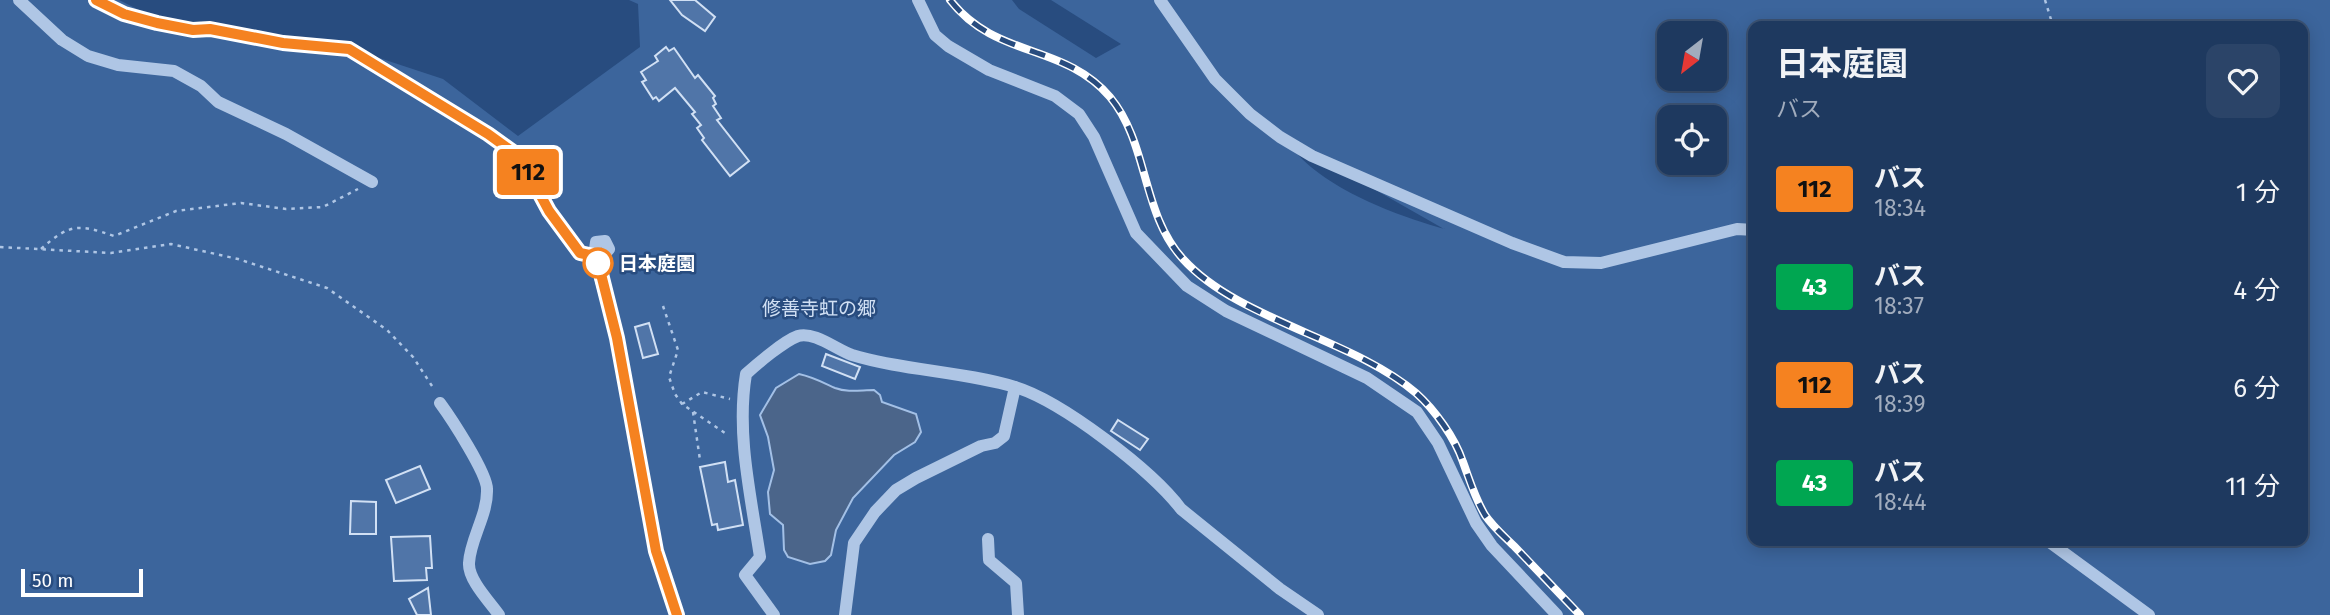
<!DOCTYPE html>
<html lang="ja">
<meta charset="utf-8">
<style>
:root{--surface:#1e395f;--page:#2b4468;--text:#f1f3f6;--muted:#a1acbd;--line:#3c5374}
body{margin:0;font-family:"Fira Sans","Noto Sans JP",sans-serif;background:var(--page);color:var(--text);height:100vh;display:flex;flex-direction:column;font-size:26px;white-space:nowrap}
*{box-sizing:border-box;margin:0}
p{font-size:23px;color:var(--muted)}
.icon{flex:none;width:38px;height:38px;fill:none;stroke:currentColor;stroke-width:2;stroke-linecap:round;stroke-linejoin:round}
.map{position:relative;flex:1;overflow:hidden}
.details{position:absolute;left:1748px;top:21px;width:560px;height:525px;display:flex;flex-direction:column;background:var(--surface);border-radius:14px;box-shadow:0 4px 18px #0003,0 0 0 2px var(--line)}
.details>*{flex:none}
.badge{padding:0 14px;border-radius:5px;font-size:24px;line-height:46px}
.needle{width:46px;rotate:211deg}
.buttons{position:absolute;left:1657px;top:21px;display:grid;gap:14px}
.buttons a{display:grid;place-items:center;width:70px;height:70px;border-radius:14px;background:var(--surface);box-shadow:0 4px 18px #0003,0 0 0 2px var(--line);font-size:35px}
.scale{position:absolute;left:21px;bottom:18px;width:122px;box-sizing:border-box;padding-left:7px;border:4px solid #fff;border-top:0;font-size:19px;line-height:24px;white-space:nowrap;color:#fff;-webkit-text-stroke:5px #284c7f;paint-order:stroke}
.map>.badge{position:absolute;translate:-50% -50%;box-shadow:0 0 0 4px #fff}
.round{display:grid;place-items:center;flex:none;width:74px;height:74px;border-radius:14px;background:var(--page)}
.overview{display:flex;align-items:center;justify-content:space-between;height:119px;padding:0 28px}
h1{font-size:33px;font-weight:700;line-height:52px}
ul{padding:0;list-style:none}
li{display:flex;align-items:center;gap:21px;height:98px;padding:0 28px}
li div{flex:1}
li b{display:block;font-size:26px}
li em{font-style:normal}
li .badge{min-width:77px;font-weight:700;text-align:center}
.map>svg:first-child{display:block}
.green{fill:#3c659c;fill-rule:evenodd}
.water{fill:#4b658a;stroke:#a3c0e6;stroke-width:2}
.building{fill:#5075a8;stroke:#d1e0f4;stroke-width:2}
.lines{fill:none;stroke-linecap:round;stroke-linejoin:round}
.path{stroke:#afc6e5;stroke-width:2.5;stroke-dasharray:3.5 5;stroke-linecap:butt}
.minor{stroke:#afc6e5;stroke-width:12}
.rail-casing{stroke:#fff;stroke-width:8}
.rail{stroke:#284c7f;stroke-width:5;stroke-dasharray:16;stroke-linecap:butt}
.line-casing{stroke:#fff;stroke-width:16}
.line{stroke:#f58220;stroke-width:10}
.stop-dot{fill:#fff;stroke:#f58220;stroke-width:3.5}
.labels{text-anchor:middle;stroke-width:5;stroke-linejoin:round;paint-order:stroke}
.stop-label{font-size:19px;font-weight:bold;fill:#fff;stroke:#284c7f;text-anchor:start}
.park-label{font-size:19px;fill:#d1e0f4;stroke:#284c7f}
</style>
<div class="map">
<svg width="2330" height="615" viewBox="0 0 2330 615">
<rect width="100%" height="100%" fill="#284c7f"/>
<path class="green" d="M0,0H119L171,26L346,47L443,79L518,136L640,47L638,4L629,0H1012L1019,9L1096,58L1121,44L1051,0H2330V615H0ZM1754,26H2303V541H1754ZM1670,33H1715V79H1670ZM1670,117H1715V163H1670ZM1286,139L1444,229H1445C1394,215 1314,185 1286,139Z"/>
<path class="water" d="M799,374C813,377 822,382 835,388C848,393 861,390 874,390L880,395L882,402L916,414L921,432L915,442L894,455L853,498L836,530L831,555L825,561L810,564L788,557L784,550L783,525L770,514L768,492L774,470L768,437L760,415L776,388Z"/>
<g class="building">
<polygon points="670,0 695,0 715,17 705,31 682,15"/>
<polygon points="666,47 669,51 674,48 695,78 698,75 715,96 713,98 716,104 713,106 721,118 717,120 749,161 730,176 702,140 704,138 697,128 701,125 692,114 695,112 675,88 659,101 656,97 653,99 642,82 646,80 641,72 658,61 655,56"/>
<polygon points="649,323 658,354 643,358 635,327"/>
<polygon points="826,354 860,367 855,379 822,366"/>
<polygon points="1118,420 1148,439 1140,450 1111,431"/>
<polygon points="725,462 728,482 735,480 743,525 718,530 717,524 712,525 700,467"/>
<polygon points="420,466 430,489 396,503 386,480"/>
<polygon points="351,501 376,502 376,534 350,534"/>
<polygon points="430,536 432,568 426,568 427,580 394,581 391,537"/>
<polygon points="428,588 431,615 417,615 409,599"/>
</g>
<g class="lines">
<g class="path">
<polyline points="2045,0 2053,26"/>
<polyline points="0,247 111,253 171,244 238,259 327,288 387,330 413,357 434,389"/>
<path d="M41,249C70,223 79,224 114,236L176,211L241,203L286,209L323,207L358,189"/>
<polyline points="663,306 678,350 669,377 675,394 682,404 728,435"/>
<polyline points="682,404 702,392 730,399"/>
<polyline points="693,412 700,460"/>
</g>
<g class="minor">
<polyline points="19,0 62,40 88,56 118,65 174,71 201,86 218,102 286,134 372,182"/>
<polyline points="96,0 124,14 157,24 193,30 210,29 283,43 349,49 488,134 520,157 549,211 580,253 594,256"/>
<polyline points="918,0 935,35 948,46 989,70 1055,96 1079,114 1094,137 1136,233 1187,286 1226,311 1367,378 1417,412 1438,443 1476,523 1492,546 1557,615"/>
<polyline points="1160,0 1215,79 1250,114 1280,137 1312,156 1512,243 1564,262 1601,263 1737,229 1754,230"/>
<polyline points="598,262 609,249 605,241 596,242 594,256 617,338 657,551 677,615"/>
<path d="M440,403C451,418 487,473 487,489C488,515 470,539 469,563C468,580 490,602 499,615"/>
<polyline points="988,539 989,560 1016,583 1018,615"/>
<polyline points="2048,541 2149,615"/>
<path d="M774,615L745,575L760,557C751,497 736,434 746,374C757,364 784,341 798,336C814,331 837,350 852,355C905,371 962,371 1015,387C1061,401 1152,470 1181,509L1280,589L1318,615"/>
<polyline points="845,615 854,543 875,512 896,490 916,478 981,446 995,443 1004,436 1015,387"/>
</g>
<g class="rail-casing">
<path id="rail" d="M950,0C996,59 1064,43 1110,97C1149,144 1141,213 1183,259C1238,320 1353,339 1416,393C1435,410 1455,438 1463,462C1470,481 1475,498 1485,515C1493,527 1505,537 1514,546C1536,569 1558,592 1580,615"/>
</g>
<use href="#rail" class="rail"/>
</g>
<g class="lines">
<g class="line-casing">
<polyline id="line" points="96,0 124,14 157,23 193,30 210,29 283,43 349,49 488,134 520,157 549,211 580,253 594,256 598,262 617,338 656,551 677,615"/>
</g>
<use href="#line" class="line"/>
</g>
<circle class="stop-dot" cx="598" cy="263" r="14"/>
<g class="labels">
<g class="stop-label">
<text x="619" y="270">日本庭園</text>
</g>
<g class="park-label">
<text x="819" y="315">修善寺虹の郷</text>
</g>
</g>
</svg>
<div class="buttons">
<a><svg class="needle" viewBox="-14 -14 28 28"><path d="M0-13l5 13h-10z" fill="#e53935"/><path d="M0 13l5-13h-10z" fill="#a1acbd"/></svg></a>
<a><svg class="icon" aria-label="locate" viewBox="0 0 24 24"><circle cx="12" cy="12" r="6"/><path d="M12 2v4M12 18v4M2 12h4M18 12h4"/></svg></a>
</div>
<div class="scale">50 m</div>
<b class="badge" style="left:528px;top:172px;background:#f58220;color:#111">112</b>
<section class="details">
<div class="overview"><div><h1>日本庭園</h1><p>バス</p></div><a class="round"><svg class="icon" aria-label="heart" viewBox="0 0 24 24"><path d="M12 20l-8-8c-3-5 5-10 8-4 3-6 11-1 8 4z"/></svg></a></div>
<ul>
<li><span class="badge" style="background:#f58220;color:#111">112</span><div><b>バス</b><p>18:34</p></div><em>1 分</em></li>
<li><span class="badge" style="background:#00a651;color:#fff">43</span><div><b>バス</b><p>18:37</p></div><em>4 分</em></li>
<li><span class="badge" style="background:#f58220;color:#111">112</span><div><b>バス</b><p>18:39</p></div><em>6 分</em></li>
<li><span class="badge" style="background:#00a651;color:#fff">43</span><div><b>バス</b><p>18:44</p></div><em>11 分</em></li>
</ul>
</section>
</div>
